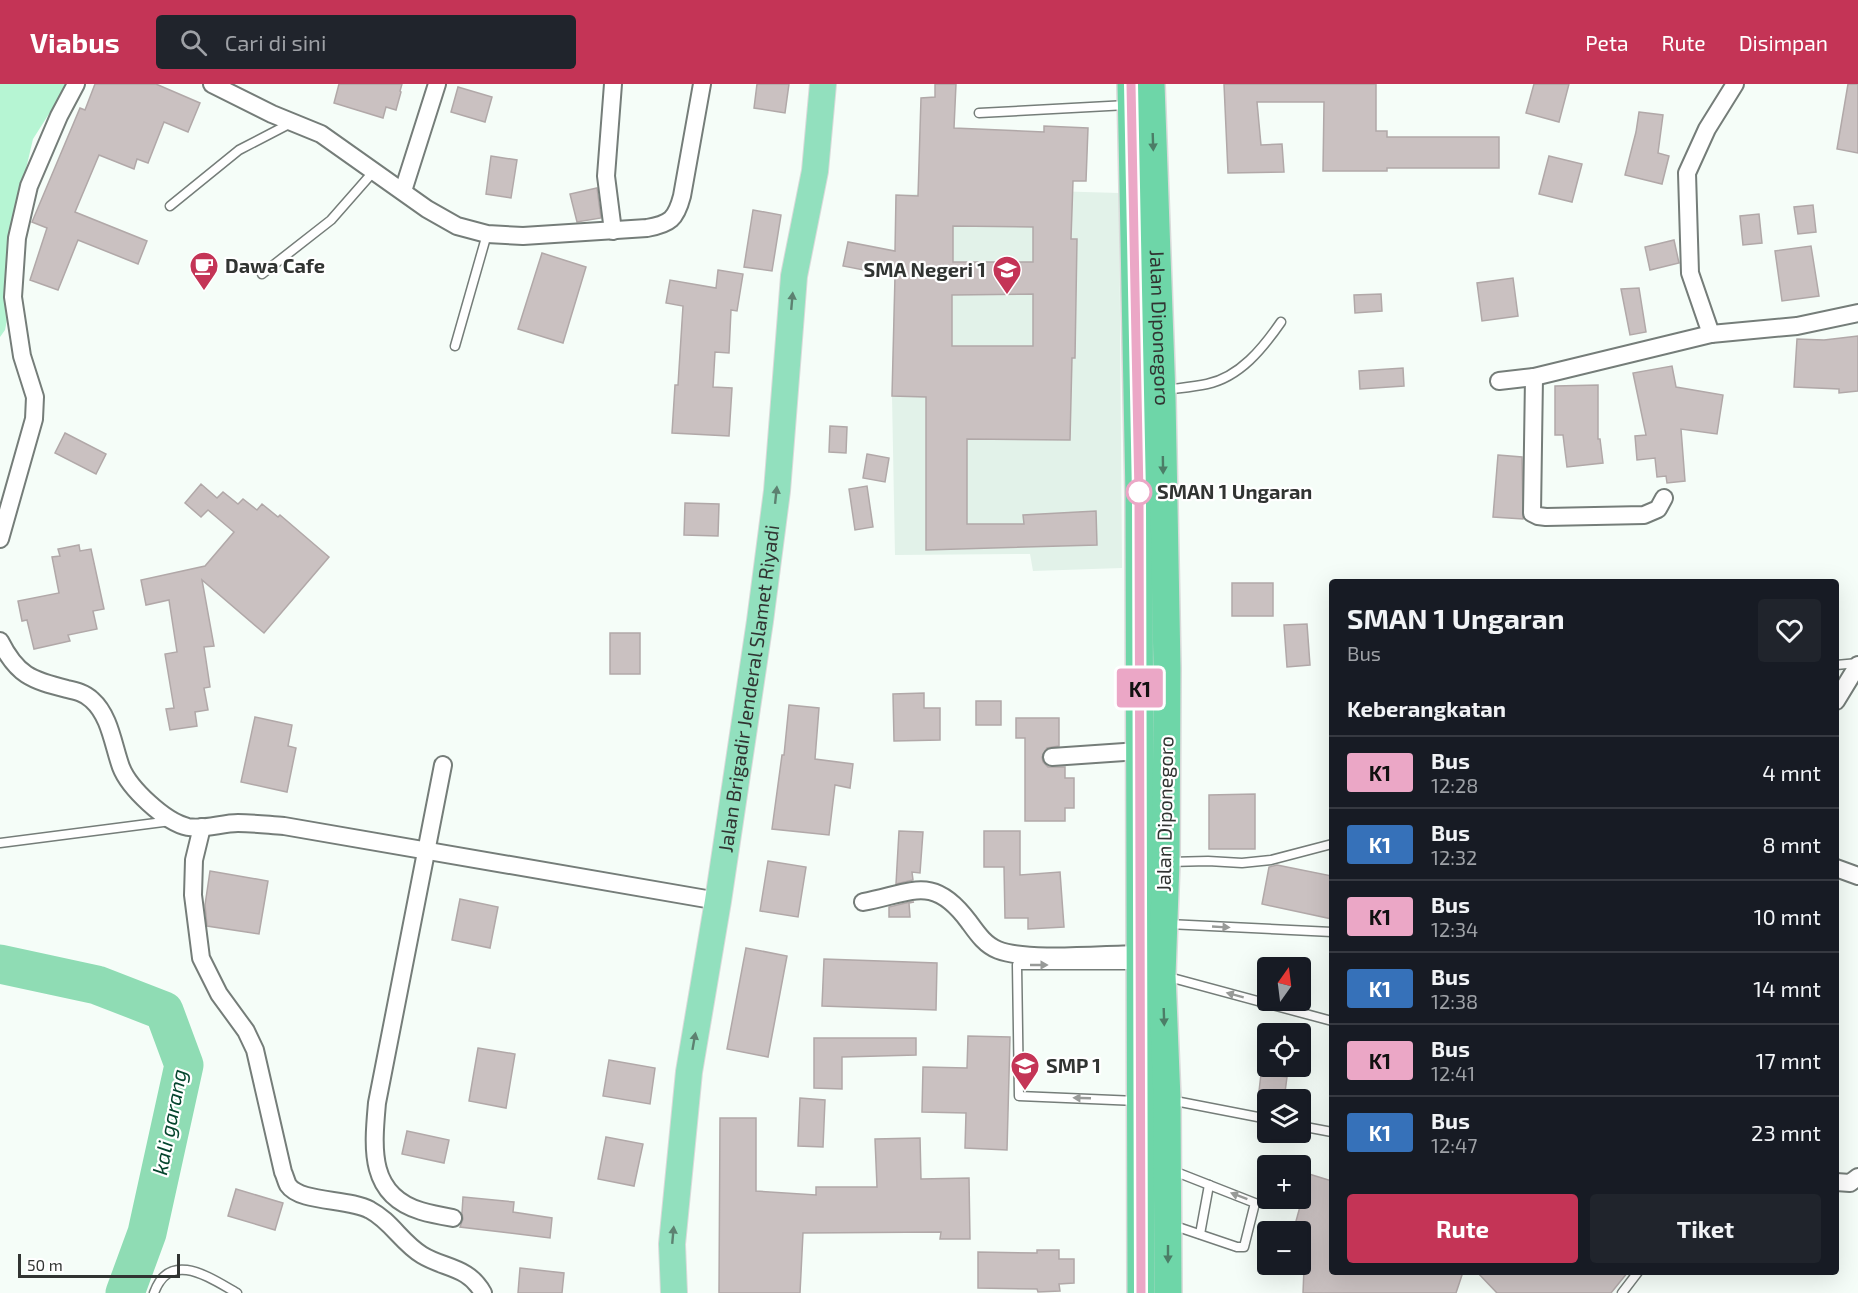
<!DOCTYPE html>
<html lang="id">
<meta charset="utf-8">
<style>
:root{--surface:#171b24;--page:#20242c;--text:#f1f3f6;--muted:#9ea1a6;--line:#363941;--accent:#c43456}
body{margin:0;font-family:"Exo 2",sans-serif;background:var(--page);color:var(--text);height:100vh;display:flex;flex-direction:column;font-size:22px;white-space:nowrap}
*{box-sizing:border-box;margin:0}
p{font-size:20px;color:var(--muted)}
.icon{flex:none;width:33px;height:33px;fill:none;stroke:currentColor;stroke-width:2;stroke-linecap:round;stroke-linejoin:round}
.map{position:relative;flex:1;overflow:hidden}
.details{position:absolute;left:1329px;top:495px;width:510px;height:696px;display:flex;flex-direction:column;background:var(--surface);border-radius:6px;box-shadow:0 6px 24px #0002}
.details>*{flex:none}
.badge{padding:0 12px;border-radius:4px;font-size:21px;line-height:39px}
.needle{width:39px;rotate:14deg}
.controls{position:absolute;left:1257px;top:873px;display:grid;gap:12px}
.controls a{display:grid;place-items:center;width:54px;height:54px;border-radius:6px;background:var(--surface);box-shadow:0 6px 24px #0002;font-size:30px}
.scale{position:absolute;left:18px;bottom:15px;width:162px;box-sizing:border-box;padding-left:6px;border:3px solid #313432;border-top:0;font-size:16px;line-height:21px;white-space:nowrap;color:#313432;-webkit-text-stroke:4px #fff;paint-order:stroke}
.map>.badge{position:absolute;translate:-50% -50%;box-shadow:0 0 0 3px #fff}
h2{padding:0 18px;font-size:22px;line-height:54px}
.round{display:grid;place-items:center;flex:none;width:63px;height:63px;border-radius:6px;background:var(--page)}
.overview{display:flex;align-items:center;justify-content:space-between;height:102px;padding:0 18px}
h1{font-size:28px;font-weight:700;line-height:45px}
.action{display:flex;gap:12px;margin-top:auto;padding:12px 18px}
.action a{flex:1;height:69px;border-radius:6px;background:var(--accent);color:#fff;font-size:24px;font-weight:700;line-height:69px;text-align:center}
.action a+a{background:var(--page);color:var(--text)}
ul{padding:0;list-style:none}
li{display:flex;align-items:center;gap:18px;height:72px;padding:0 18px;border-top:2px solid var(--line)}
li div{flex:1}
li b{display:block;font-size:22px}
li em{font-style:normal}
li .badge{min-width:66px;font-weight:700;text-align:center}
header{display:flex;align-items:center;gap:36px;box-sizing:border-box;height:84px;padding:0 30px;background:var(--accent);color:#fff}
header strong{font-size:28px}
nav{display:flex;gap:33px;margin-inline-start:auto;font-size:21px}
.search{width:420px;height:54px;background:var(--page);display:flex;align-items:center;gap:15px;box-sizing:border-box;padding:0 21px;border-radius:6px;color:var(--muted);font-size:22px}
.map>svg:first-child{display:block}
.built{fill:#e2f2e9}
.green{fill:#b6f5d3}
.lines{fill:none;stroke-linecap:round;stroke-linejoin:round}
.river{stroke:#8fdcb4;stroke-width:39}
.building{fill:#cac1c1;stroke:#b1a8a8;stroke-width:1.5;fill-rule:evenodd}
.service-casing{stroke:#757d79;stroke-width:11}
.minor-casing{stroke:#757d79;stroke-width:20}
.primary-casing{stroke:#dadada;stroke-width:28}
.trunk-casing{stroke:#dadada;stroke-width:30}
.service{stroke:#fff;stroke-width:8}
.minor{stroke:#fff;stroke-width:16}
.primary{stroke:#92e0be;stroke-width:26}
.trunk{stroke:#6ed6a8;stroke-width:27}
.oneway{fill:#4c7d67}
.oneway2{fill:#5d8171}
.oneway3{fill:#989a98}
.line-casing{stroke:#fff;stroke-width:14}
.line{stroke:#eba7c6;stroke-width:9}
.stop-dot{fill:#fff;stroke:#eba7c6;stroke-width:3}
.labels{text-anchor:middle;stroke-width:4.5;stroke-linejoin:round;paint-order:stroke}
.poi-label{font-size:20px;font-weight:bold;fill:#313432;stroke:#fff;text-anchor:start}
.street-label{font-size:20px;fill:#313432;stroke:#fff}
.stop-label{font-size:20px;font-weight:bold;fill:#313432;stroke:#fff;text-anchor:start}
.water-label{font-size:21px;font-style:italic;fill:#04452d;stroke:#fff}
</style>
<header>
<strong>Viabus</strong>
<div class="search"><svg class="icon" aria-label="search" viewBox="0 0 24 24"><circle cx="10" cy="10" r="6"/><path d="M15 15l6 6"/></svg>Cari di sini</div>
<nav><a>Peta</a><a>Rute</a><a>Disimpan</a></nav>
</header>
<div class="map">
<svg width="1858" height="1209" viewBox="0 0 1858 1209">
<rect width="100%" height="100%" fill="#f5fdf8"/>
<polygon class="built" points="1016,106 1119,109 1122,484 1033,487 1030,470 895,471 892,312 896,111"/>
<polygon class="green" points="0,0 68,0 33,55 11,149 7,236 5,246 0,253"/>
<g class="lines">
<polyline class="river" points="0,880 97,901 164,927 184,981 147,1149 125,1209"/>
</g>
<g class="building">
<polygon points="95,0 156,0 200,19 188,48 164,38 148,79 137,75 134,85 99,71 75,128 147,157 138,180 78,156 58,206 30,196 47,144 32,138 80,24 85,26"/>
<polygon points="339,0 402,0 400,7 401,8 396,26 386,23 383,34 334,19"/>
<polygon points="757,0 789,0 785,29 754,24"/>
<path d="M935,0H956L954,44L1044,48V42L1088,44L1086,97H1073L1071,155H1077L1075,274H1072L1070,356L967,355V440H1024L1023,431L1096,427L1097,461L926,466V313L892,312L895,192L843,182L848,158L895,167L896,111L918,112L921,14L935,13ZM953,142L1033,143V178H953ZM1033,210V262H952V211Z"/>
<polygon points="1224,0 1376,0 1376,47 1387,47 1387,53 1499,53 1499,84 1387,84 1387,87 1323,87 1324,18 1257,18 1261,61 1282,60 1284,88 1228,89"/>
<polygon points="1534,0 1569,0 1559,38 1526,29"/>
<polygon points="1848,0 1858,0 1858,69 1837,65"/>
<polygon points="458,3 492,13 485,38 451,28"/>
<polygon points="1639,28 1663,31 1658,69 1669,72 1662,100 1625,91 1636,48"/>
<polygon points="491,72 517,76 511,114 486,110"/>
<polygon points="1549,72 1582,80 1572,118 1539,110"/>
<polygon points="597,104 601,134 577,138 570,110"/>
<polygon points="1813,121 1816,148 1798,150 1794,123"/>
<polygon points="753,126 781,131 772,187 744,183"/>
<polygon points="1759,130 1762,159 1743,161 1740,132"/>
<polygon points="1674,156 1679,179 1650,186 1645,163"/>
<polygon points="1811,162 1819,212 1782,217 1775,167"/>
<polygon points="542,169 586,183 563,259 518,245"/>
<polygon points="718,186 743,190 737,227 731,226 729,269 715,268 713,303 732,304 729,352 672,349 675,301 678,301 683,222 666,219 670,196 716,204"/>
<polygon points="1513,194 1518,232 1482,237 1477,199"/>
<polygon points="1639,204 1646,248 1630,251 1621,205"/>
<polygon points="1381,210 1382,227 1355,229 1354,211"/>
<polygon points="1858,252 1858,307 1839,309 1839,305 1794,303 1797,255 1824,256"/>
<polygon points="1672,282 1676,303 1723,311 1717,350 1681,345 1685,397 1667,399 1666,392 1657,393 1655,374 1637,376 1635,352 1646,351 1633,289"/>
<polygon points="1403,284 1404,302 1360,305 1359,287"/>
<polygon points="1598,301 1598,355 1600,355 1603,379 1567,383 1563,351 1555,351 1555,302"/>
<polygon points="830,342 847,343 846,369 829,368"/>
<polygon points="65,349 106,370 96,390 55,369"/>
<polygon points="867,370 889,374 885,398 863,394"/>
<polygon points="1498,371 1522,373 1523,435 1493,433"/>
<polygon points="201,400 217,414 223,408 238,420 243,415 257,426 262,420 278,433 280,431 329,473 264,549 202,496 214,562 204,563 210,603 204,604 208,626 195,628 197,642 170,646 166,625 174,624 165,570 177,568 169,516 146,521 141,496 205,482 234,448 208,426 201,433 185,419"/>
<polygon points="867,402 873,443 855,446 849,405"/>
<polygon points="685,419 719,420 718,452 684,451"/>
<polygon points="79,461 80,467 91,465 104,525 93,527 97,545 68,551 70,557 34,565 27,536 22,537 18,517 59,509 52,473 60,472 58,465"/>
<rect x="1232" y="499" width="41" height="33"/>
<polygon points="1307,540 1310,581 1287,583 1284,541"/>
<rect x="610" y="549" width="30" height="41"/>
<polygon points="924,609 924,624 940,624 940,656 894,657 893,610"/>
<rect x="976" y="617" width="25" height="24"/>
<polygon points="789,621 819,624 815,675 853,680 850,704 835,701 829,751 772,745 782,671 784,671"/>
<polygon points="255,633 292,641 288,662 296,664 287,708 241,698"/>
<polygon points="1016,634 1059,634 1059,662 1047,664 1042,673 1043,678 1048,683 1065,683 1065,694 1074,694 1074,724 1065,724 1065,737 1025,737 1025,654 1016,654"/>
<polygon points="1255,710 1255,765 1209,765 1209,711"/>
<polygon points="899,747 923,748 920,789 912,788 913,796 896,800"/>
<polygon points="984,747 1020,747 1020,791 1060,788 1064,843 1028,845 1028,834 1005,834 1004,783 984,783"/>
<polygon points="768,777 806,783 798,833 760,827"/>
<polygon points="1277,781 1332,792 1332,835 1262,820 1269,783"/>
<polygon points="210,787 268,797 259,850 207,842 205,821"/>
<polygon points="460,815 498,823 490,864 452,856"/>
<polygon points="914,818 909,819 910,833 889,833 889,823 910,818"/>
<polygon points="746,864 787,872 768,973 727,965"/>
<polygon points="824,875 937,879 936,926 822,922"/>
<polygon points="968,952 1010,953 1007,1066 965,1064 966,1029 922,1028 923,983 967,984"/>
<polygon points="814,954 916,954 916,971 842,973 842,1005 814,1004"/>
<polygon points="478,964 515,970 506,1024 469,1017"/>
<polygon points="609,976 655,984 650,1020 603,1012"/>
<polygon points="1261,990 1287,993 1284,1016 1258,1016"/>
<polygon points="800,1014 825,1016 823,1063 798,1062"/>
<polygon points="720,1034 756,1034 756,1107 816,1111 816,1103 877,1103 875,1055 920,1054 921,1095 969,1094 970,1155 940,1155 941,1148 803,1149 800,1209 719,1209"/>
<polygon points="407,1047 449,1056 444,1079 402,1070"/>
<polygon points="606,1053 643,1060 634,1102 598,1095"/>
<polygon points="1309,1090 1332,1097 1332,1188 1463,1188 1456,1209 1303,1209 1304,1184 1300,1182 1300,1148 1293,1148"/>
<polygon points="236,1105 283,1119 275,1146 228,1132"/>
<polygon points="463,1113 514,1118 513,1128 552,1134 550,1154 460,1143 463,1135 462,1129"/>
<polygon points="1037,1166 1059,1166 1059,1175 1074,1175 1074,1199 1059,1200 1060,1207 1038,1208 1037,1205 978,1204 978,1168 1037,1169"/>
<polygon points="520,1184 564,1189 562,1209 518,1209"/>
<polygon points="1477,1188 1628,1188 1611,1209 1497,1209"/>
</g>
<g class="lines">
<g class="service-casing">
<g id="service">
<polyline points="979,29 1127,21"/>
<polyline points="170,122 239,66 291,39"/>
<polyline points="262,190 331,136 374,87"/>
<polyline points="455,262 487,150"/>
<path d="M1165,306C1179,304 1193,303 1207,300C1240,293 1263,264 1281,238"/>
<polyline points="1836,581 1858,579"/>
<polyline points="0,759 171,737"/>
<polyline points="1169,778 1208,777 1242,779 1271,776 1332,760"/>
<polyline points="1168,840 1332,848"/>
<polyline points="1136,881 1017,881 1019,1012 1137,1017"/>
<polyline points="1165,892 1332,937"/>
<polyline points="1170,1016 1268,1035"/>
<polyline points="1300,1042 1332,1048"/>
<polyline points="1171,1086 1255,1119 1244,1163 1237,1163 1172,1141"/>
<polyline points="1200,1150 1209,1101"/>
<path d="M154,1209C170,1165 210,1194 237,1209"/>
<polyline points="1622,1209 1638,1188"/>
</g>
</g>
<g class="minor-casing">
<g id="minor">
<path d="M212,0L272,30L321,50L427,125L457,142L487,150L523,152L647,144C670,140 676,135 682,112L702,0"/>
<polyline points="403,107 437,0"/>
<polyline points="613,147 606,92 613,0"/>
<polyline points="1711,250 1690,189 1687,89 1707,45 1735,0"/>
<polyline points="1534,293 1532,429 1538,432 1546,433 1644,431 1658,425 1664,414"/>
<polyline points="1499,297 1534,293 1711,250 1797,242 1858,229"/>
<polyline points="0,455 34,335 35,313 22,272 13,213 17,154 29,102 59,32 76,0"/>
<path d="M0,557C17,591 31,596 67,605C76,607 85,609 92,616C110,632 113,661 121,683C129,704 165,738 188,743C204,746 222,739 238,739C253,739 269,741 284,742L718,817"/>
<polyline points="1836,617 1858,581"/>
<polyline points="1052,673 1139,667"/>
<path d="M443,681L377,1019C373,1064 368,1111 421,1127C431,1130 442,1132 453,1134"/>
<path d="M202,743L194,776L193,811L201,874L219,910L246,947L255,966L283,1088C285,1092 286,1097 288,1101C300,1119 349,1114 370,1126C391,1137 402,1159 422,1171C445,1185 468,1182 483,1209"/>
<polyline points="1836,784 1858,792"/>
<path d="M863,818C912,809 933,789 969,838C977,849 985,861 998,866C1029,878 1105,870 1141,870"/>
<polyline points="1836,1098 1850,1099 1858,1093"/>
</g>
</g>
<g class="primary-casing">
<g id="primary">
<path id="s1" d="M674,1209L672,1160L689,988L718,817L760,537L777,407L794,192L815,87L823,0"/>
</g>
</g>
<g class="trunk-casing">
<g id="trunk">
<polyline points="1131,0 1139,411 1141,1209"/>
<path id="s2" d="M1151,0L1162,314L1167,584L1166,778L1162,891L1167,1015L1168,1209"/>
</g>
</g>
<use href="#service" class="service"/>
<use href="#minor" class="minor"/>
<use href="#primary" class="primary"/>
<use href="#trunk" class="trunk"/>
</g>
<defs><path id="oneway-solid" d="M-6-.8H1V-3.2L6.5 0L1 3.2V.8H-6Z" transform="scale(1.5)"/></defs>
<g class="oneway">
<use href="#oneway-solid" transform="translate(1153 58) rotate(88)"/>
<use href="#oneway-solid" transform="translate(1163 381) rotate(89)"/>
<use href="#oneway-solid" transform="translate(1164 933) rotate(88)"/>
<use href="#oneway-solid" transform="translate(1168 1170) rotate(90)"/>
</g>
<g class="oneway2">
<use href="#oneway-solid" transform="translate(792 217) rotate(-85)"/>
<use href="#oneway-solid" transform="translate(776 411) rotate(-84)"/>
<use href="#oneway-solid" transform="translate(694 957) rotate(-80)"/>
<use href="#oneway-solid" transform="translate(673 1151) rotate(-85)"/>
</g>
<g class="oneway3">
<use href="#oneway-solid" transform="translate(1221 843) rotate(3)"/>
<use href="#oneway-solid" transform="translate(1039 881)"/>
<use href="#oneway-solid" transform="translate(1235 911) rotate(-165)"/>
<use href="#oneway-solid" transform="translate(1082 1014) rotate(-178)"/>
<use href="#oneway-solid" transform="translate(1239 1112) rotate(-159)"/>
</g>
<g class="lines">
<g class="line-casing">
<polyline id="line" points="1131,0 1139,411 1141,1209"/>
</g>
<use href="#line" class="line"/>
</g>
<defs>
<g id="cafe-pin" transform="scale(1.5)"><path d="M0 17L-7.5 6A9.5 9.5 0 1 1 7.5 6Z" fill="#c43456" stroke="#fff"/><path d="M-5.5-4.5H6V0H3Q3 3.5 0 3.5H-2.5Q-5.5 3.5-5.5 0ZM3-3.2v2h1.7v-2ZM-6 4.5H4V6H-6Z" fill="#fff"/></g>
<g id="school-pin" transform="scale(1.5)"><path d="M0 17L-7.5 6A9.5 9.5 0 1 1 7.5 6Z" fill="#c43456" stroke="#fff"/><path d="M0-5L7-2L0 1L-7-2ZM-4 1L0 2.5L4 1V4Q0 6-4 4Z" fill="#fff"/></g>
</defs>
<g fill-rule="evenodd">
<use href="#cafe-pin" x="204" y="182"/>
<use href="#school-pin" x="1007" y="186"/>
<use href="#school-pin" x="1025" y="982"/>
</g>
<circle class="stop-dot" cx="1139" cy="408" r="12"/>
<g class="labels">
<g class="poi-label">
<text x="225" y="189">Dawa Cafe</text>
<text x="986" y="193" text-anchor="end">SMA Negeri 1</text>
<text x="1046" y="989">SMP 1</text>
</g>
<g class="street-label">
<text dy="7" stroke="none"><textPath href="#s2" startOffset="244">Jalan Diponegoro</textPath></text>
<text dy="7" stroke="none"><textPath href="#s1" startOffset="610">Jalan Brigadir Jenderal Slamet Riyadi</textPath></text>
<text transform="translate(1165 730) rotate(-89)" y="7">Jalan Diponegoro</text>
</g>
<g class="stop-label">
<text x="1157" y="415">SMAN 1 Ungaran</text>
</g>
<g class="water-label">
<text transform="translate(170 1038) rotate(-79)" y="7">kali garang</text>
</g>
</g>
</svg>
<div class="controls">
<a><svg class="needle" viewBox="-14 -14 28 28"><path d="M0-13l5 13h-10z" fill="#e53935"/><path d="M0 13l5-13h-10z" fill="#9ea1a6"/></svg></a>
<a><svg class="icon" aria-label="locate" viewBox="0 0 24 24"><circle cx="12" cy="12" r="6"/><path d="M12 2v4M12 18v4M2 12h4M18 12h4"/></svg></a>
<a><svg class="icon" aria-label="layers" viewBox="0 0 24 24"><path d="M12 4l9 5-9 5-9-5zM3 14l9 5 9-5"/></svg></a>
<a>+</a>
<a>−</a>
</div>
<div class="scale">50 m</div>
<b class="badge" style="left:1140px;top:604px;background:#eba7c6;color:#111">K1</b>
<section class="details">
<div class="overview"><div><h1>SMAN 1 Ungaran</h1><p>Bus</p></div><a class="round"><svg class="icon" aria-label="heart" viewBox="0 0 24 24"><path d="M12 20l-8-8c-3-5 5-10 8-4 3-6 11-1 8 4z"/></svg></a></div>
<h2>Keberangkatan</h2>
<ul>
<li><span class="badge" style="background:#eba7c6;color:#111">K1</span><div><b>Bus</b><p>12:28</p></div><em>4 mnt</em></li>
<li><span class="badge" style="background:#3671b9;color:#fff">K1</span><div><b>Bus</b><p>12:32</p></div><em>8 mnt</em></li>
<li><span class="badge" style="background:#eba7c6;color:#111">K1</span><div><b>Bus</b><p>12:34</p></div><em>10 mnt</em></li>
<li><span class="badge" style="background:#3671b9;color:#fff">K1</span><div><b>Bus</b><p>12:38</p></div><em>14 mnt</em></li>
<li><span class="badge" style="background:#eba7c6;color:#111">K1</span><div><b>Bus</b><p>12:41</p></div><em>17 mnt</em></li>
<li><span class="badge" style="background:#3671b9;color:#fff">K1</span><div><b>Bus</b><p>12:47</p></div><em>23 mnt</em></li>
</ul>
<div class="action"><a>Rute</a><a>Tiket</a></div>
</section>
</div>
